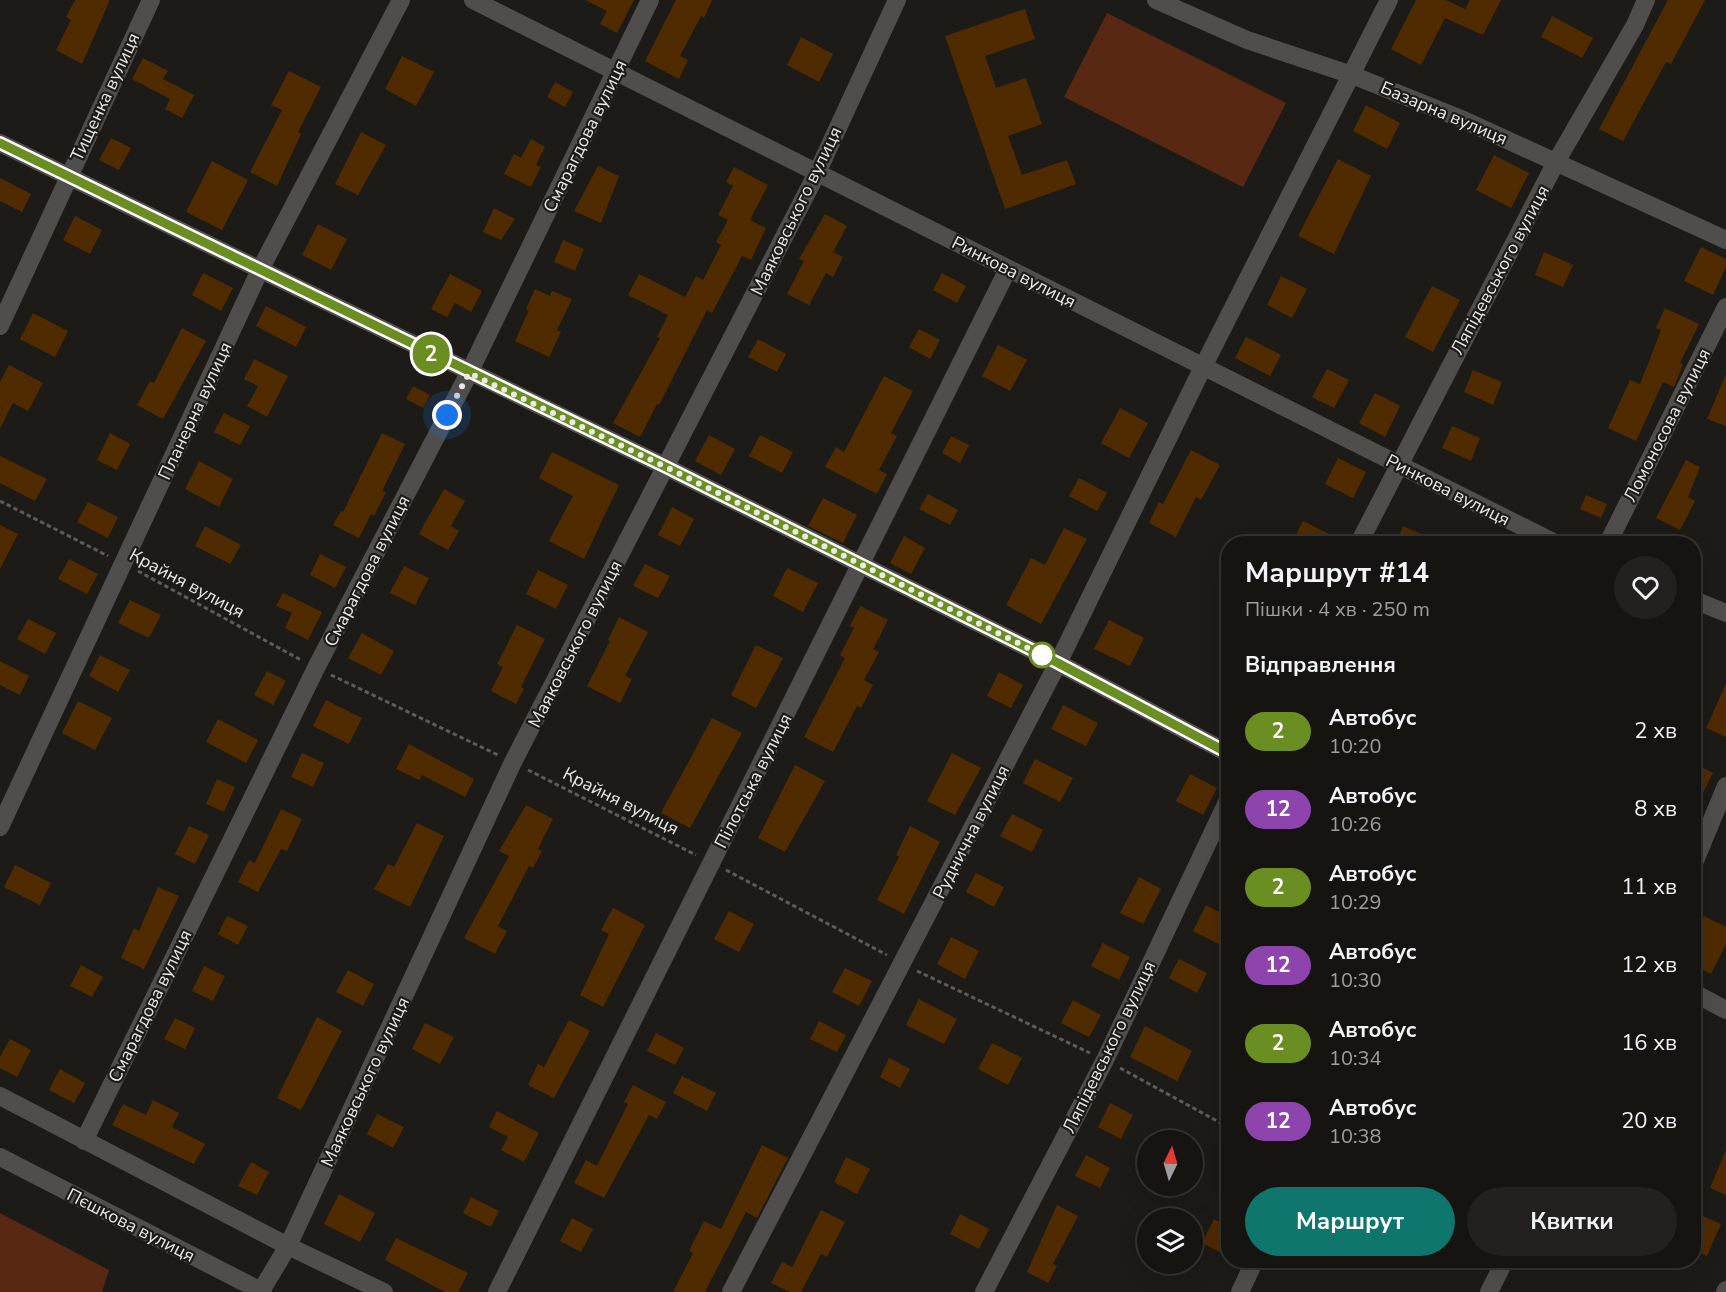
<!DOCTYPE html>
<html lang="uk">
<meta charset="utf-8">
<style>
:root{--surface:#161411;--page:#23211f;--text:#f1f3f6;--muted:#9e9e9f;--line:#353331;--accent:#0f766e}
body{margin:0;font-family:"Nunito Sans",sans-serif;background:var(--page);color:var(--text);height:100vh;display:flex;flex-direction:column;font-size:22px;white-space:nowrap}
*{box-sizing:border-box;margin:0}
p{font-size:20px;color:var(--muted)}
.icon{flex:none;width:33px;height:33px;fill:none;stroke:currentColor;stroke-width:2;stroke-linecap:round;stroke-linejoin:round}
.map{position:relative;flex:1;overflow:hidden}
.details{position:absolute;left:1221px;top:536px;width:480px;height:732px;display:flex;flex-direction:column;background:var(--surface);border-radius:24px;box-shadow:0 6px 24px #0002,0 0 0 2px var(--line)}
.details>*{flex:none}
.badge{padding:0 12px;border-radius:20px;font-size:21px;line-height:39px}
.needle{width:39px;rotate:5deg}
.buttons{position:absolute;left:1137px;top:1130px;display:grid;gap:12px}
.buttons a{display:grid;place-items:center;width:66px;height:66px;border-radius:50%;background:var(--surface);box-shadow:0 6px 24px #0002,0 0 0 2px var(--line);font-size:30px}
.you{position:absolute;width:30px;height:30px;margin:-15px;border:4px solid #fff;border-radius:50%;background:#1a73e8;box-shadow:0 0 0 9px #1a73e833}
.map>.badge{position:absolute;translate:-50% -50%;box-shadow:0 0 0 3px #fff}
h2{padding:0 24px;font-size:22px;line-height:54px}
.round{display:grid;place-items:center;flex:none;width:63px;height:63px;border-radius:32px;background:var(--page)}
.summary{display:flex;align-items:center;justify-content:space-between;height:102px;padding:0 24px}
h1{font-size:28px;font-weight:700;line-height:45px}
.action{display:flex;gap:12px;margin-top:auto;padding:12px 24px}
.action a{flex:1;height:69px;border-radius:36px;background:var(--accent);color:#fff;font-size:24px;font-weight:700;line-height:69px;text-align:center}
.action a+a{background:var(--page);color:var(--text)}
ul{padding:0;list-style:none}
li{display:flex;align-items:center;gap:18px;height:78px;padding:0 24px}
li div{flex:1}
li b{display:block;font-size:22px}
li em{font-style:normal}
li .badge{min-width:66px;font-weight:700;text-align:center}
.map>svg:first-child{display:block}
.green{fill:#592813}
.building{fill:#502b00}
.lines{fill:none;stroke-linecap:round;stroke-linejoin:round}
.path{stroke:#5d5c58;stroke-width:3;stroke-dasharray:4.5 3;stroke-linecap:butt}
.minor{stroke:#4f4e4c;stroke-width:18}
.tertiary{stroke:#4f4e4c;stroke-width:18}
.line-casing{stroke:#fff;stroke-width:14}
.line{stroke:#6b8e23;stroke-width:9}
.walk{stroke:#eae9e6;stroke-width:6;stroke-dasharray:0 10.8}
.stop-dot{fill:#fff;stroke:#6b8e23;stroke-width:3}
.labels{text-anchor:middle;stroke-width:4.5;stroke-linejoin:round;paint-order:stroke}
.street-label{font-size:18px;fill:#eae9e6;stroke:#1d1b17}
</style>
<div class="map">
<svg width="1726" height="1292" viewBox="0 0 1726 1292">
<rect width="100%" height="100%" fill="#1d1b17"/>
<g class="green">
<polygon points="1107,13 1286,103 1243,187 1064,97"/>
<polygon points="0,1213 109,1270 102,1292 0,1292"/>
</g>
<g class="building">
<polygon points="75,0 110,0 82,64 56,50 71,20 66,17"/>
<polygon points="585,0 634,0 617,33 600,24 607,11"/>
<polygon points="676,0 712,0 704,18 701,16 680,56 688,60 679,79 645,61"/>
<polygon points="1416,0 1446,0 1465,9 1470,0 1501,0 1483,35 1445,18 1421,65 1391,49"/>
<polygon points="1668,0 1705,0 1671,64 1666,62 1623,141 1599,129"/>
<polygon points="1025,9 1035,39 985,56 996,88 1026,78 1042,124 1008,136 1022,175 1067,160 1076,184 1005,209 945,36"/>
<polygon points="1552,16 1593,38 1582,58 1541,37"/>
<polygon points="801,37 833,54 819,82 787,65"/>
<polygon points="402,56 434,72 416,106 385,89"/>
<polygon points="143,58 168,71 163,79 194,95 182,118 165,109 170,99 132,79"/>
<polygon points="289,71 321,87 298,132 301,134 277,186 250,172 282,110 271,105"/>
<polygon points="555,82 573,92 565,107 547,97"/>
<polygon points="1366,105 1400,123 1387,149 1353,131"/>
<polygon points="361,132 386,145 358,195 335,184"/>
<polygon points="111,138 131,148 119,170 99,160"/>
<polygon points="531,139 545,147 536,165 541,167 531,187 504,174 514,154 521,158"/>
<polygon points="1494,155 1529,173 1511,208 1476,190"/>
<polygon points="1338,159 1371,176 1334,254 1298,236"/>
<polygon points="212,161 248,180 222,230 186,212"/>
<polygon points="598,166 619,176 601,223 574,211"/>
<polygon points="734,167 768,185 750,220 766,228 751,260 742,256 712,313 707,310 659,405 657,404 640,437 613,423 660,338 657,337 668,315 628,295 639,274 685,297 696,276 703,280 721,245 716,242 728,220 718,215 733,186 726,182"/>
<polygon points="0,178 31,194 22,212 0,201"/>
<polygon points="494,208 515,219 501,240 483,232"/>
<polygon points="825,214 847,226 833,252 843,257 833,277 826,273 809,305 787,294 804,261 799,259"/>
<polygon points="75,216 102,230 90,254 63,240"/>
<polygon points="318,224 347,239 331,270 302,255"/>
<polygon points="563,240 584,249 575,271 554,262"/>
<polygon points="1701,247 1726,259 1726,267 1713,295 1684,281"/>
<polygon points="1544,252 1573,265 1563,287 1535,275"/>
<polygon points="203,273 233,288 221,311 192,295"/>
<polygon points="942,273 966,286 957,303 933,290"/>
<polygon points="450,274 482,291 471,312 455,303 447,317 431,309"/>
<polygon points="1281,276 1307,289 1292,318 1267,305"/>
<polygon points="1432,286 1460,300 1433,352 1405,337"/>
<polygon points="535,289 550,296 552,291 572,299 557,330 561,332 549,357 515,341 529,310 526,309"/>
<polygon points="266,306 306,327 296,347 256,326"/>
<polygon points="1665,308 1699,324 1680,363 1683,364 1674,387 1663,382 1636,441 1608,428 1630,380 1640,384 1661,330 1656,328"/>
<polygon points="33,313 68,331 55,357 20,339"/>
<polygon points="182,328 206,341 163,419 137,405 150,381 154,383"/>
<polygon points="919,329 940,340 930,359 909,347"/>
<polygon points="1246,337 1281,355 1270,376 1235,358"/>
<polygon points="758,339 786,354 777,372 748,357"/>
<polygon points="998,345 1027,360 1010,391 982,376"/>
<polygon points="254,359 288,376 267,417 247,406 258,386 244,379"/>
<polygon points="9,365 43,383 28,411 13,403 0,429 0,382"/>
<polygon points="1327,369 1349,380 1334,408 1312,397"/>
<polygon points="1473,370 1502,382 1493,405 1464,392"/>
<polygon points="1726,374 1726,426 1707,419"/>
<polygon points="884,376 913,391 891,433 897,436 879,470 887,474 877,494 825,467 836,447 844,452"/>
<polygon points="413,386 430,395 423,408 406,399"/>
<polygon points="1375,393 1400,406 1385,437 1359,423"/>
<polygon points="1120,408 1148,423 1129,458 1101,443"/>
<polygon points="224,413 250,426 240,445 214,432"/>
<polygon points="1452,426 1480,438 1471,461 1442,448"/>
<polygon points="110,433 130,444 117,470 97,460"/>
<polygon points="382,433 405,444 382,491 386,492 374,516 371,514 359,538 333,525 341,511 343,512"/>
<polygon points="709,435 735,449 721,475 695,461"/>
<polygon points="760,435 793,452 782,473 749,456"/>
<polygon points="951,436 969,445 960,463 942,453"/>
<polygon points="1191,450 1220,465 1201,500 1196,497 1176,537 1149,523 1159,502 1163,504"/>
<polygon points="552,452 619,485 584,559 549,541 573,496 539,478"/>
<polygon points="0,456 47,479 35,501 0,483"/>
<polygon points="1338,458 1366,472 1353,498 1325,484"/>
<polygon points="1686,460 1700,467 1688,497 1695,501 1680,530 1656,518"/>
<polygon points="199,461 233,479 219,507 185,489"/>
<polygon points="1079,478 1107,493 1097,511 1069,496"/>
<polygon points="444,489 465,501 451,526 459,531 448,550 419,534"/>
<polygon points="928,494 958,510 950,525 919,509"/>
<polygon points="1586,495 1607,504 1601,518 1580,509"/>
<polygon points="823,498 857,515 843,543 808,526"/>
<polygon points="88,502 118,517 108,538 77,522"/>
<polygon points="672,507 694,519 680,546 658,535"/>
<polygon points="1303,521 1347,543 1292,543"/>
<polygon points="0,525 18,534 0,569"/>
<polygon points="205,526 241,545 230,564 195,546"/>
<polygon points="1403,526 1442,543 1396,543"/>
<polygon points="1064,528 1087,539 1041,624 1006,605 1031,558 1045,565"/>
<polygon points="904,536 925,548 911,574 890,563"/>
<polygon points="320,554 346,567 335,588 310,575"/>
<polygon points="69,559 98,574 87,594 58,579"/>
<polygon points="645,564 670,576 658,598 633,586"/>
<polygon points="404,566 429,578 415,605 390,593"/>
<polygon points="787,568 818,583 803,612 773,596"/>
<polygon points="538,570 568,585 556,609 526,594"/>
<polygon points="283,593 322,612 308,640 285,628 292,613 276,606"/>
<polygon points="130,600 161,615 149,638 118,623"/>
<polygon points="860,606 888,620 873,649 879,652 864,680 873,685 861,708 857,706 833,752 804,737 845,658 840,655 854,628 850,626"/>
<polygon points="619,617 648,632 625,676 632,679 620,703 587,686 610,641 608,640"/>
<polygon points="28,619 56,633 45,654 17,639"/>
<polygon points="1109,620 1144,638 1130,666 1094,649"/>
<polygon points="517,625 545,639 521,687 524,689 516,704 491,691 503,667 497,664"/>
<polygon points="362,633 394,651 381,675 348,658"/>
<polygon points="756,645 783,658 756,708 731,695"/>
<polygon points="100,655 130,670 118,692 89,676"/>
<polygon points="0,661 29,676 20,695 0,685"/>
<polygon points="267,671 286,681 273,705 254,695"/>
<polygon points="999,672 1023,685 1011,708 987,696"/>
<polygon points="1726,684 1726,737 1706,728"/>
<polygon points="326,700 362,718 349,744 313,726"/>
<polygon points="78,701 112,718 95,750 62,733"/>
<polygon points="1063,705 1098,723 1086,746 1051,729"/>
<polygon points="712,718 742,733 690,828 661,813"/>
<polygon points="218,719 258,740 246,763 206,742"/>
<polygon points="409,744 474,779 465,797 422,775 419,780 396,769"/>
<polygon points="302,753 324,763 313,787 291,777"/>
<polygon points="952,753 981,768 955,815 927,801"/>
<polygon points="1035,759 1073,778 1060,802 1023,783"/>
<polygon points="1694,763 1713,773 1694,810"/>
<polygon points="795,765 825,781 785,852 758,838"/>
<polygon points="1190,774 1217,788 1203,815 1176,801"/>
<polygon points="217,779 235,787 224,812 206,804"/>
<polygon points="526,805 553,819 538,849 542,851 533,868 529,866 498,926 507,931 495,954 464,938 509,856 499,851"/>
<polygon points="281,809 302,819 287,851 281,849 258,892 238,882 249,860 255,863"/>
<polygon points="1012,814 1043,830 1032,852 1000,836"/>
<polygon points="417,823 444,836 410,907 374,889 388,864 394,867"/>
<polygon points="189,826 209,835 195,864 175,854"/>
<polygon points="910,826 940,842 904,914 877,900 899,857 896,855"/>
<polygon points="15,865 51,883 40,905 4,887"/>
<polygon points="976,873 1004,887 994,907 966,892"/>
<polygon points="1139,877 1161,889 1143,924 1120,913"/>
<polygon points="158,887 179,896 144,969 121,958 134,928 139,931"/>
<polygon points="1206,905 1228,917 1228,949 1193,931"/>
<polygon points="613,908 645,925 603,1007 580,995 609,934 601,930"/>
<polygon points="729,911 754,924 739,952 714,939"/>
<polygon points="227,916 248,926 238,945 218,934"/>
<polygon points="1704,916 1726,927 1726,944 1711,974 1694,965 1694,938"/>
<polygon points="951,937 979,951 965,979 937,964"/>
<polygon points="1103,943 1130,957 1119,980 1091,966"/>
<polygon points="1179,959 1207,973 1197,993 1169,978"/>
<polygon points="81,965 103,977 92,997 70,986"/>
<polygon points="204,966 225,976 213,1001 192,991"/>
<polygon points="845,968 872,981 859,1006 832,992"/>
<polygon points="348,970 374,984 363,1006 336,992"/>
<polygon points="919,999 957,1019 944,1044 906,1025"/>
<polygon points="1073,1000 1101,1015 1089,1037 1061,1023"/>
<polygon points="317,1017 342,1031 301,1110 277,1098"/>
<polygon points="175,1018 195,1028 185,1049 164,1039"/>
<polygon points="569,1020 590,1031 554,1098 528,1085 538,1064 544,1067"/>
<polygon points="819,1021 846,1035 837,1052 810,1039"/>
<polygon points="425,1023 454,1037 440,1064 412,1049"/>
<polygon points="1145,1026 1192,1051 1177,1081 1130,1057"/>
<polygon points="656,1033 684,1048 675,1065 647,1051"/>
<polygon points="10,1039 31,1050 17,1077 0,1068 0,1057"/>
<polygon points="992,1043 1022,1058 1008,1085 978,1069"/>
<polygon points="889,1058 910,1069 900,1088 880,1077"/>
<polygon points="60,1069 85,1083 74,1103 49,1090"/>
<polygon points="682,1076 716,1093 707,1111 673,1093"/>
<polygon points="633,1085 666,1102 657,1119 649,1115 604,1198 574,1183 586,1160 597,1166 628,1104 624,1102"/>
<polygon points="153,1100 179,1113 172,1127 205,1144 194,1164 112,1125 123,1104 146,1115"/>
<polygon points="1110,1103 1133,1115 1121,1139 1098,1127"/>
<polygon points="497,1111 539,1133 524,1162 501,1150 508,1137 489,1127"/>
<polygon points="377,1114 404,1127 393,1148 367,1134"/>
<polygon points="762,1145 788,1158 757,1218 746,1212 705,1292 673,1292 693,1253 689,1251 704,1221 721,1229"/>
<polygon points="1726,1150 1726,1195 1710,1188"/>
<polygon points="1086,1155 1110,1168 1100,1188 1075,1176"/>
<polygon points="846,1157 870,1169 857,1194 834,1182"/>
<polygon points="251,1162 269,1172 257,1195 238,1186"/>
<polygon points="339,1194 375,1213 360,1242 324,1224"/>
<polygon points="471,1197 499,1211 491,1227 463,1213"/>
<polygon points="1057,1205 1078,1216 1053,1264 1057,1266 1048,1283 1027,1272"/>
<polygon points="821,1210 845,1222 827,1257 821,1254 801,1292 790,1292 771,1283 782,1262 792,1267"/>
<polygon points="960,1214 989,1229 979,1249 950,1234"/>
<polygon points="1698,1214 1721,1224 1707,1256 1694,1250 1694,1223"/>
<polygon points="572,1218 593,1229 581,1252 560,1241"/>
<polygon points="1214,1219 1228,1227 1228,1256 1202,1243"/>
<polygon points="396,1238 468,1273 458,1292 445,1292 385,1260"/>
</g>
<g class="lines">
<g class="path">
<polyline points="0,501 108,556"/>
<polyline points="138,571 301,660"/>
<polyline points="331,675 498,755"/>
<polyline points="528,770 696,855"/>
<polyline points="726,870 887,955"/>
<polyline points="917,971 1090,1053"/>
<polyline points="1120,1068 1228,1127"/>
</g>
<g class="minor">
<polyline points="473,0 1555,543"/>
<polyline points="1156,0 1247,40 1352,75 1459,118 1726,240"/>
<polyline points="0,326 151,0"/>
<polyline points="1359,543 1556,162 1635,25 1646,0"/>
<polyline points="1608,543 1726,307"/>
<polyline points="1694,600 1726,613"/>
<polyline points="0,827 260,270 401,0"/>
<polyline points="1694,863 1726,786"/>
<polyline points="0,1096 288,1246 384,1292"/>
<polyline points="84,1141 316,668 469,373 650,0"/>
<polyline points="261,1291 288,1246 513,762 817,173 897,0"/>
<polyline points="497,1292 1008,269"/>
<polyline points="731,1292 1058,663 1203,367 1389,0"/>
<polyline points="984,1292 1105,1060 1228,800"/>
<polyline points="1240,1292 1255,1260"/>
<polyline points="1489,1292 1505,1260"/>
<polyline points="1725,1292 1726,1290"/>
</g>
<g class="tertiary">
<polyline points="0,143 666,467 1058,663 1228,753"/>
<polyline points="1694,993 1726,1010"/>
<polyline points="0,1157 263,1292"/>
</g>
</g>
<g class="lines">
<g class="line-casing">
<polyline id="line" points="0,143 666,467 1058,663 1228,753"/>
</g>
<use href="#line" class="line"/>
<polyline class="walk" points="447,415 469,373 666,467 1042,655"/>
</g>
<circle class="stop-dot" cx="1042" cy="655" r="12"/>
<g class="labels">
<g class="street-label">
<text transform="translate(105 97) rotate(-65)" y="6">Тищенка вулиця</text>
<text transform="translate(1444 113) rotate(23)" y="6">Базарна вулиця</text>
<text transform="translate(585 136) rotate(-64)" y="6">Смарагдова вулиця</text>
<text transform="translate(796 211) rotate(-64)" y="6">Маяковського вулиця</text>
<text transform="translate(1500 270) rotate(-62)" y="6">Ляпідевського вулиця</text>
<text transform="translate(1014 272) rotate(27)" y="6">Ринкова вулиця</text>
<text transform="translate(195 411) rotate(-65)" y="6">Планерна вулиця</text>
<text transform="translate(1667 425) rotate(-63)" y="6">Ломоносова вулиця</text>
<text transform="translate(1448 490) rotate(27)" y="6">Ринкова вулиця</text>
<text transform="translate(367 571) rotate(-63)" y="6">Смарагдова вулиця</text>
<text transform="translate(187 583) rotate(28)" y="6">Крайня вулиця</text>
<text transform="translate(575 644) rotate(-63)" y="6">Маяковського вулиця</text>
<text transform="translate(753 781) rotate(-63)" y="6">Пілотська вулиця</text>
<text transform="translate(621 801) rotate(27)" y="6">Крайня вулиця</text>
<text transform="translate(971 832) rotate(-63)" y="6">Руднична вулиця</text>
<text transform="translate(150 1006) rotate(-64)" y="6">Смарагдова вулиця</text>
<text transform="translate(1109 1047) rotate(-64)" y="6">Ляпідевського вулиця</text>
<text transform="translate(365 1082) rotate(-65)" y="6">Маяковського вулиця</text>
<text transform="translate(131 1225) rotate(27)" y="6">Пєшкова вулиця</text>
</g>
</g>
</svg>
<div class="buttons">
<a><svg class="needle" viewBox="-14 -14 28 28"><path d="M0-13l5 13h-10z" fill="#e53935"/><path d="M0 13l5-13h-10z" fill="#9e9e9f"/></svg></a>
<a><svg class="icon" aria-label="layers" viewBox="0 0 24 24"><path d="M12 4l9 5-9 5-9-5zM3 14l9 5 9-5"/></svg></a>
</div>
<div class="you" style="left:447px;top:415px"></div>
<b class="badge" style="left:431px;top:354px;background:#6b8e23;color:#fff">2</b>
<section class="details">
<div class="summary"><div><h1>Маршрут #14</h1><p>Пішки · 4 хв · 250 m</p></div><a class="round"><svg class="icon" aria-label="heart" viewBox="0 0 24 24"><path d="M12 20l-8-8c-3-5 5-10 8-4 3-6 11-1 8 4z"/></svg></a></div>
<h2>Відправлення</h2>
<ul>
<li><span class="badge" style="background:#6b8e23;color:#fff">2</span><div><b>Автобус</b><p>10:20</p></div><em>2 хв</em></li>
<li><span class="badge" style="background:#8e44ad;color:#fff">12</span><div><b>Автобус</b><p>10:26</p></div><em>8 хв</em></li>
<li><span class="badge" style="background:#6b8e23;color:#fff">2</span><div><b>Автобус</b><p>10:29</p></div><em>11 хв</em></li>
<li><span class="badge" style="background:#8e44ad;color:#fff">12</span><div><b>Автобус</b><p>10:30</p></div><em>12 хв</em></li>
<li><span class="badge" style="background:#6b8e23;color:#fff">2</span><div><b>Автобус</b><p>10:34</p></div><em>16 хв</em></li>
<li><span class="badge" style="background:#8e44ad;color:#fff">12</span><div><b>Автобус</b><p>10:38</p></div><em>20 хв</em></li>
</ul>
<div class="action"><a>Маршрут</a><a>Квитки</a></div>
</section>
</div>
